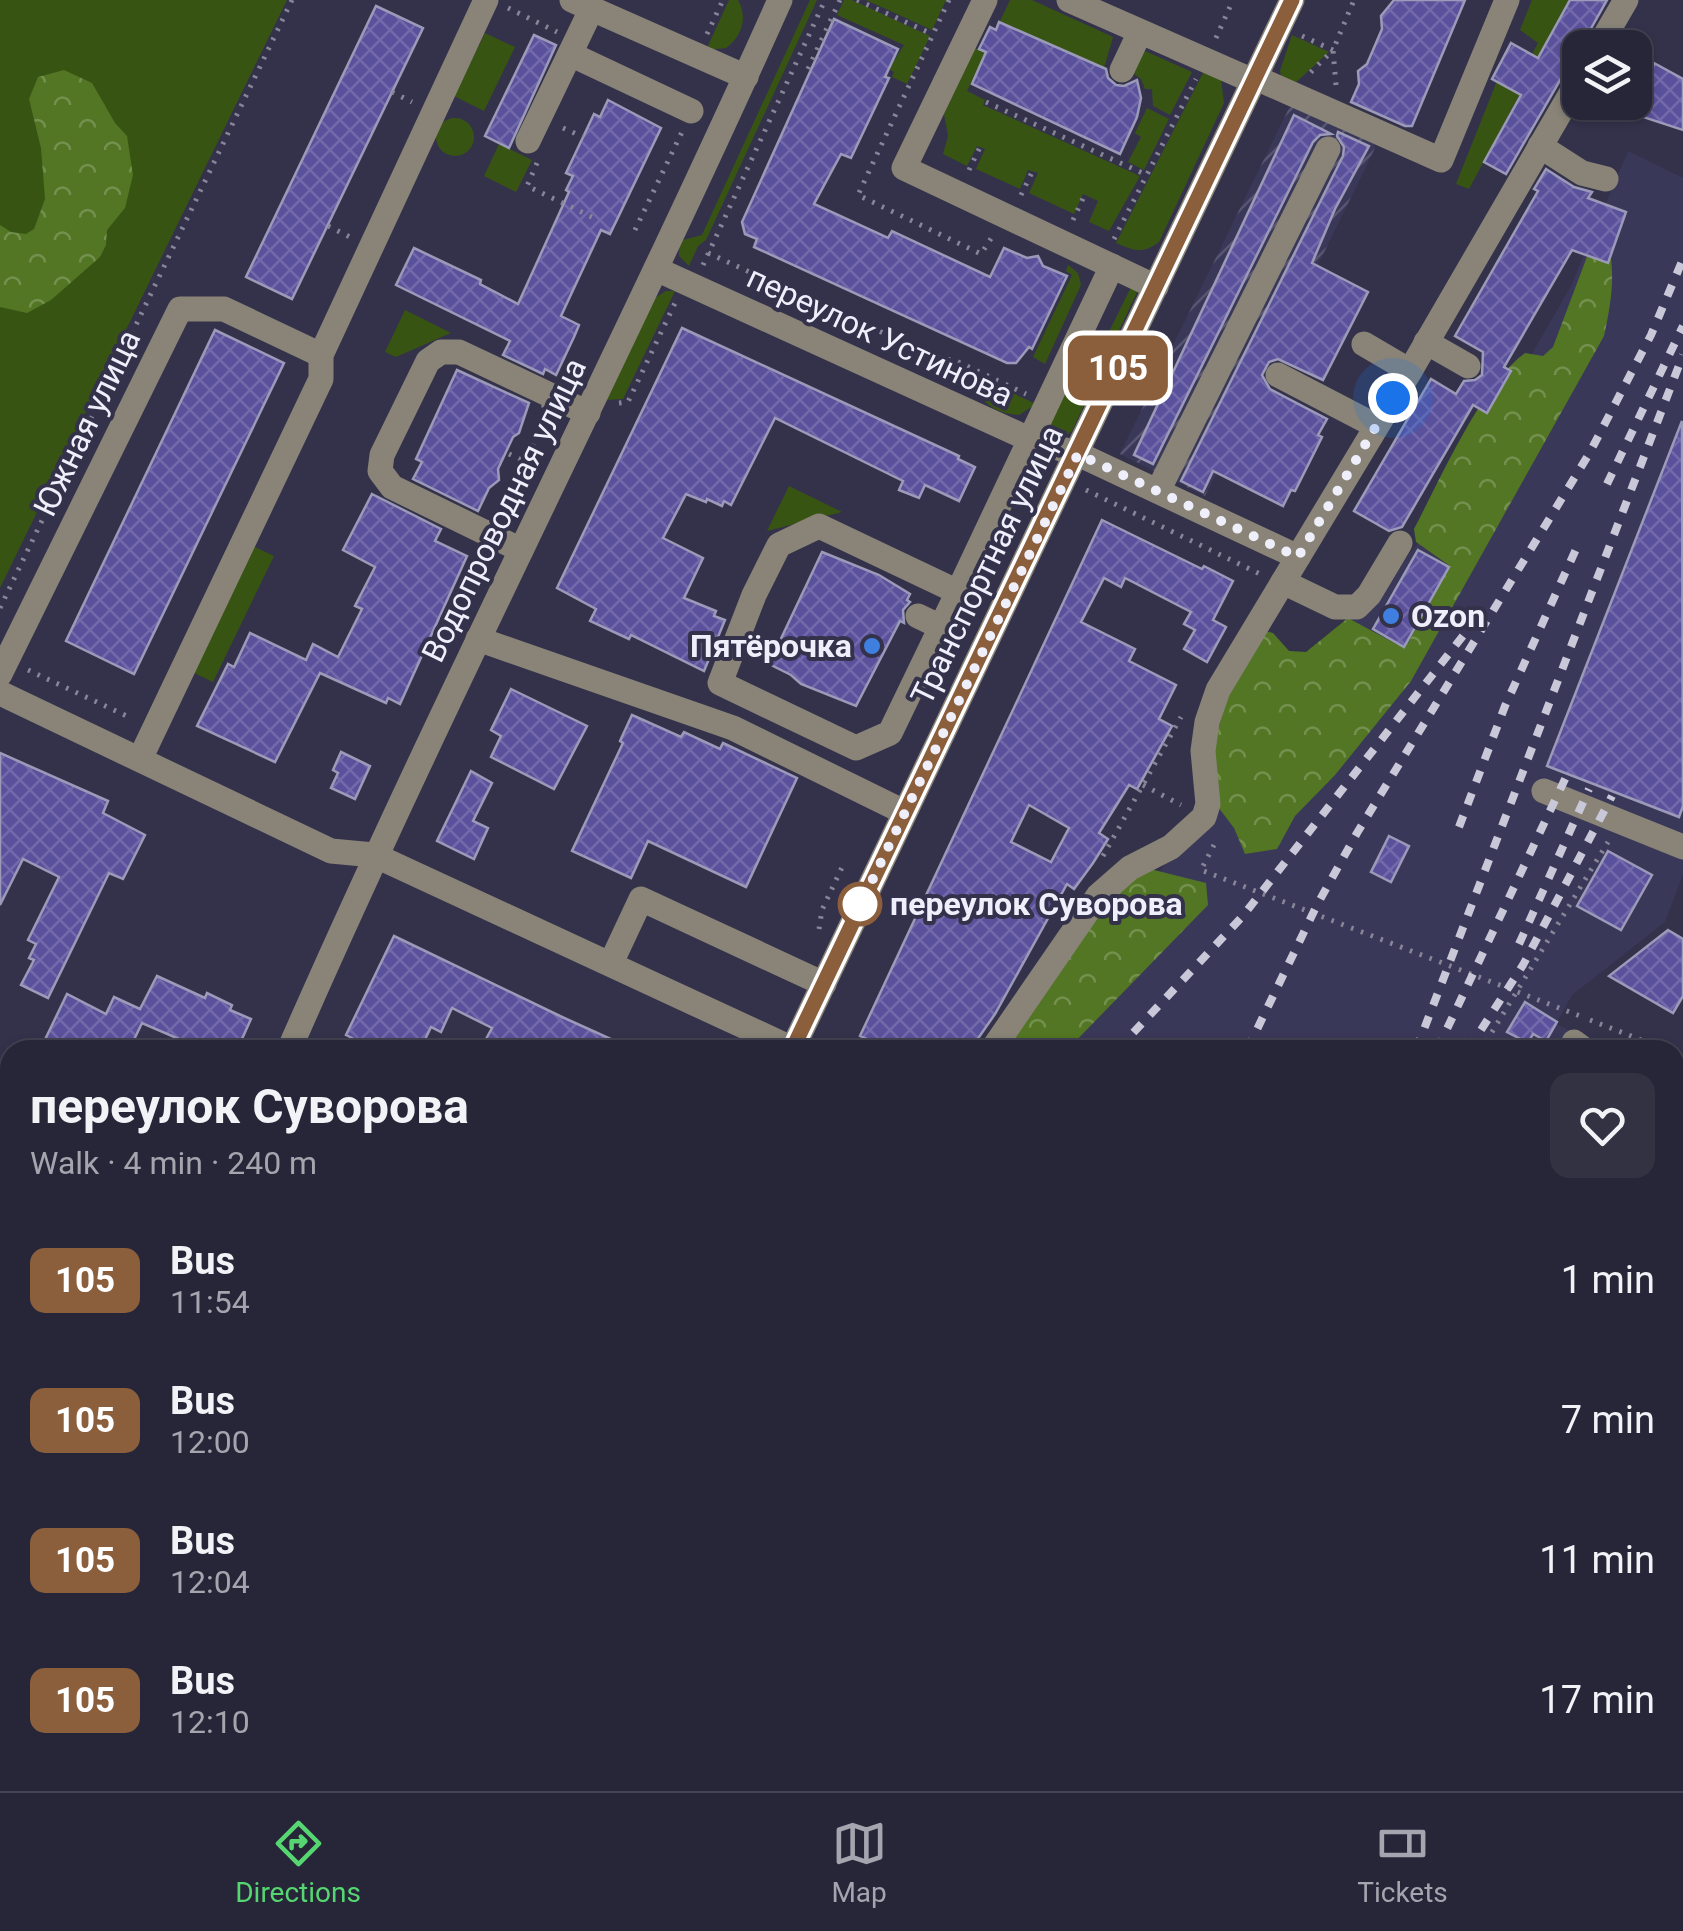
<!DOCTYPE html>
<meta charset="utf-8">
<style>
:root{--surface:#272638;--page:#333243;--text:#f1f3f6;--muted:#a4a5ae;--line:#434353;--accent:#56d671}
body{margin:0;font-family:Roboto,sans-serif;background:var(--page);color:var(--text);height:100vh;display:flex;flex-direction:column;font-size:38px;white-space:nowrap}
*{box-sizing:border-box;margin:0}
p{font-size:32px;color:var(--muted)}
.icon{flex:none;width:55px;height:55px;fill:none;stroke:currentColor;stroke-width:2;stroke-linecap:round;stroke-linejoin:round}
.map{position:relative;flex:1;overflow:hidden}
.side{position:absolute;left:0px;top:1040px;width:1685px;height:752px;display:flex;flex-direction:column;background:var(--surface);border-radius:30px 30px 0 0;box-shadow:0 2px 8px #0004,0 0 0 2px var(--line)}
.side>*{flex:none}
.badge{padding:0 20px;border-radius:15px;font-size:35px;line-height:65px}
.fabs{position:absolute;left:1562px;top:30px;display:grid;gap:20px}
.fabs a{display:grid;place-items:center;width:90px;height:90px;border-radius:20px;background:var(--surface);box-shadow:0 2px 8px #0004,0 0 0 2px var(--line);font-size:50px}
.you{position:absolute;width:50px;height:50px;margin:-25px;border:8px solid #fff;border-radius:50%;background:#1a73e8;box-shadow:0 0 0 15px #1a73e833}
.map>.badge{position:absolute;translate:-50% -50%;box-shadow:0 0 0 5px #fff}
.round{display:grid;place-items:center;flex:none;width:105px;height:105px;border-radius:20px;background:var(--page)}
.head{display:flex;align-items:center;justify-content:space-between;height:170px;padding:0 30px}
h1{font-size:48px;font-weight:700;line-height:75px}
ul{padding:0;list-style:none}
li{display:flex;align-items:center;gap:30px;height:140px;padding:0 30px}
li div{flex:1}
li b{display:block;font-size:38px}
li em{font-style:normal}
li .badge{min-width:110px;font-weight:700;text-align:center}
.tabs{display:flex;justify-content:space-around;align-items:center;height:140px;border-top:2px solid var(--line);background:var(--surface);font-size:28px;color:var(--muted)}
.tabs a{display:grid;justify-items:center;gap:5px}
.tabs .active{color:var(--accent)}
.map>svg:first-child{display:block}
.built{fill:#3a3858}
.industrial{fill:url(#industrial-furrows)}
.green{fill:#385413}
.forest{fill:url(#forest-crowns)}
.building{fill:url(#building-cross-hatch);stroke:#9b9ab9;stroke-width:2.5;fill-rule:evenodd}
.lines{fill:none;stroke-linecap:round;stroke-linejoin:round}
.path{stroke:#878699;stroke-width:5;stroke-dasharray:2.5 8;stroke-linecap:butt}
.minor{stroke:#898477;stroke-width:25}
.rail{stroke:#c9c8d8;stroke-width:8;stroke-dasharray:12 12;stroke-linecap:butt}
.line-casing{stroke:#fff;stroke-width:22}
.line{stroke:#8b5e3c;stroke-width:15}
.walk{stroke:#efeffc;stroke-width:10;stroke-dasharray:0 18}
.shop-dot{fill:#3f7fe0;stroke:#34324b;stroke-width:4}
.stop-dot{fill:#fff;stroke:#8b5e3c;stroke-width:5}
.labels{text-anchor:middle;stroke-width:8;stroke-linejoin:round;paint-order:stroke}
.street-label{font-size:32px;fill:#efeffc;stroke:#34324b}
.poi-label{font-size:32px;font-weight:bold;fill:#efeffc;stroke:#34324b;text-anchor:start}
.stop-label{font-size:32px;font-weight:bold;fill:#efeffc;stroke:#34324b;text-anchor:start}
</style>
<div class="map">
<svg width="1683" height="1791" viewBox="0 0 1683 1791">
<defs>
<pattern id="industrial-furrows" width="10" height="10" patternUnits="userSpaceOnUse" patternTransform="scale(2.5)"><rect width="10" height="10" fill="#3a3858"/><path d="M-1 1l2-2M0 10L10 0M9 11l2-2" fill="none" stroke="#575571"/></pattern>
<pattern id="forest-crowns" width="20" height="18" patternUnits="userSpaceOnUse" patternTransform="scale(2.5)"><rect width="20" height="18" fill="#527623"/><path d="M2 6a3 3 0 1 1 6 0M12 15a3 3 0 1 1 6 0" fill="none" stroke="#74904f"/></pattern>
<pattern id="building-cross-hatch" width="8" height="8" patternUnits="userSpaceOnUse" patternTransform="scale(2.5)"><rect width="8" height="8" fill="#5a519c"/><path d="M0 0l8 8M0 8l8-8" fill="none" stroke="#726aab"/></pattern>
</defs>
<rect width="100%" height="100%" fill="#34324b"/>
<g class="built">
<polygon points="1628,151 1683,178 1683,874 1665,922 1572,995 1556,1024 1612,1050 1036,1050 1240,756 1431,528 1571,286"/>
<polygon points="675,1782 1297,1783 1293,1791 671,1791"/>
</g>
<polygon class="industrial" points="1291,104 1373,142 1375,148 1205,496 1120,454"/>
<g class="green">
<polygon points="0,0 287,0 0,588"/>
<path d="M729,0H738C748,18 742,36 726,48L706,50Z"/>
<polygon points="810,0 817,0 706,240 698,246 689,266 679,256 679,246 683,240 702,235"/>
<polygon points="844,0 852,0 930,36 907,84 892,77 894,72 889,69 904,45 837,15"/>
<polygon points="866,0 946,0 932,30"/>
<polygon points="1010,0 1032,0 1113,37 1104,68 1000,21"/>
<polygon points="1532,0 1570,0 1469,189 1456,184 1497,81 1513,89 1538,43 1520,30"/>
<polygon points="485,33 515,47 484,111 454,96"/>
<polygon points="1292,35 1329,52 1294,84 1281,76 1280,71"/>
<polygon points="975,48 985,53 967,91 985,100 983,105 1140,176 1109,231 1089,222 1098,201 1083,194 1074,214 1029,193 1038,173 1028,170 1020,189 976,169 985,149 977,146 967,166 943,154 948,136 944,114"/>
<polygon points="1145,51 1192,72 1170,115 1153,106 1152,89 1145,89 1141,79 1129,70"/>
<path d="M1205,69L1221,79L1224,103L1159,242C1143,254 1134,251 1116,243Z"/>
<polygon points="1147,108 1169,119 1144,170 1128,162 1141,137 1135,133"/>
<circle cx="455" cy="137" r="19"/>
<polygon points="499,144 532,160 516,192 484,176"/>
<polygon points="1068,265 1078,273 1081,285 1045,364 1033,357 1072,275 1066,271"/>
<polygon points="1131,287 1138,290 1072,431 1064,437 1052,433 1050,421 1087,343 1102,346"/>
<polygon points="666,291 675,291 623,399 605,400 655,298"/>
<polygon points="405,310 451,333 396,357 385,352"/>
<path d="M974,375L1036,404L1019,415C994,414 975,400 974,375Z"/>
<polygon points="789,486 842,512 767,531"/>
<polygon points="251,545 274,556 213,682 190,671"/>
</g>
<g class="forest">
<polygon points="64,70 92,83 115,123 127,136 133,175 125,208 107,230 106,245 100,257 51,300 27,313 0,307 0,225 11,232 26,234 34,229 45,199 41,148 29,99 38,77"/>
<path d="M1608,242C1616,276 1611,303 1604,336L1411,681L1335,775L1295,816L1277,849L1245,854L1234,828L1206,791L1217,733L1231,683L1265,631L1273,633L1289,651L1306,652L1348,618L1398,645L1408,643L1450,566L1416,542L1414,529C1440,480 1481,385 1525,353L1543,356L1553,347L1588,254Z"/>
<polygon points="1150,869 1206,883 1208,905 1067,1050 999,1050 1103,900"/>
</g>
<g class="building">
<polygon points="1394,0 1465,0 1412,126 1405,126 1351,102 1359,84 1358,71 1367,64 1382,29 1381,16"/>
<polygon points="1570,0 1607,0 1580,48 1580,62 1566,70 1506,174 1484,162 1521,95 1492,79 1511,43 1538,58"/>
<polygon points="376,6 423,28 292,299 246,277"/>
<polygon points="834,19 898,49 885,77 889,78 851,158 841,154 814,204 888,238 892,231 990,277 1004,248 1027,258 1038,256 1043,266 1067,276 1032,349 1029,347 1016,363 1007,363 754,247 757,239 745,234 742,222"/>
<polygon points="999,22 1106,69 1108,78 1116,85 1124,86 1137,80 1141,98 1137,117 1120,154 972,84 986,52 979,49 990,27 996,30"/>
<polygon points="534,35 556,45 509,148 485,136"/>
<polygon points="1654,63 1683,79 1683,130 1637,115"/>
<polygon points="608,100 661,128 610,234 601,230 561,316 579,325 574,337 556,375 545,369 543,374 503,355 510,341 396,285 414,248 481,280 480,284 518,304 569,192 566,190 573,176 566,173 594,114 600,117"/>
<polygon points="1294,115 1331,134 1320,135 1313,142 1153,464 1134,455"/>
<polygon points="1338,132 1369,146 1335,209 1312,263 1368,292 1323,380 1278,359 1269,362 1262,375 1270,389 1327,419 1318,435 1322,437 1295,491 1291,490 1283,506 1213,471 1203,492 1181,481 1343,156 1344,147 1337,136"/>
<polygon points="1546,169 1574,187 1592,192 1588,198 1626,212 1608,263 1572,250 1504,367 1511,371 1487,413 1473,405 1402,527 1389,531 1354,511 1431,379 1456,394 1464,381 1475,380 1482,375 1483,352 1455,336 1538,191 1534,189"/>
<polygon points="682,328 959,456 958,459 975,467 959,501 925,485 919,498 899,490 903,481 775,418 731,505 724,501 722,506 707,499 706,502 686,494 663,538 703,558 684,598 716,611 714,616 725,620 704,671 631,635 629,639 590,621 596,609 557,588"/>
<polygon points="215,330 284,363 134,674 66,641"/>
<polygon points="457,370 529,403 519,433 513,437 498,469 499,480 489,488 478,511 413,479 422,462 416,459"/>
<polygon points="1682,421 1683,806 1679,817 1547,766"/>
<polygon points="372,494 441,529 435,541 467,556 400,704 388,698 386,703 320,673 275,762 197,726 228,664 234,667 250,633 306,660 313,644 338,657 362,609 355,606 375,567 343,550"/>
<path d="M1102,520L1202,569L1204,566L1233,581L1213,620L1226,627L1207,662L1184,649L1195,630L1184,624L1191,612L1125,578L1121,587L1104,578L1081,622L1135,649L1129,661L1176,685L1159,719L1172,726L1137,789L1129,785L1099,833L1108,839L1093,863L1074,889L1067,884L995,1014L970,1050H891L860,1036ZM1029,805L1069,828L1051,862L1011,842Z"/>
<polygon points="1418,550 1449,567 1404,647 1373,629"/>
<polygon points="822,552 879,575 910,594 907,600 910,602 903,610 904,623 900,621 856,706 801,684 791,675 769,664"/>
<polygon points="511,689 587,726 554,789 491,757 501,736 491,730"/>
<polygon points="632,715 681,737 684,732 720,749 723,743 797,778 746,887 648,841 631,878 572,851 623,743 620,741"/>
<polygon points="341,752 370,766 355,799 331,788 338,773 333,770"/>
<polygon points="0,753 108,801 103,813 145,835 123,879 109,873 48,998 21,985 34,960 29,958 36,944 28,940 59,877 23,859 0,905"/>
<polygon points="471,771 492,783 473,821 488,828 474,859 437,841"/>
<polygon points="1389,836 1409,846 1391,882 1371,872"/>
<polygon points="1608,851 1652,875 1621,930 1577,906"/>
<polygon points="1668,930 1683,939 1683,996 1673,1013 1609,976"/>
<polygon points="394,936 560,1016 635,1050 480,1050 492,1028 452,1008 441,1032 431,1027 420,1050 346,1050 352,1038 346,1035"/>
<polygon points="157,976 205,998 207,993 232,1005 230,1010 251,1019 237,1050 174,1050 179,1039 142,1023 129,1050 40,1050 67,994 106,1014 114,997 140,1009"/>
<polygon points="1525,1002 1557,1022 1546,1041 1533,1034 1528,1043 1507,1032"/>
</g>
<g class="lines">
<g class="path">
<polyline points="857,0 932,34"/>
<polyline points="949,0 858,195 981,254 992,237"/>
<polyline points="508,8 557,32"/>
<polyline points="707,34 723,0"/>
<polyline points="1302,36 1333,50 1309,74"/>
<polyline points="1216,38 1233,0"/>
<polyline points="808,69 840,0"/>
<polyline points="1336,85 1333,50 1354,0"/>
<polyline points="392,92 412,102"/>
<polyline points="986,102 1147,175"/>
<polyline points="563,128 583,137"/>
<polyline points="537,163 527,186 592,217"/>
<polyline points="969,170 981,145"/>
<polyline points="1021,195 1034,168"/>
<polyline points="1073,220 1086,192"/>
<polyline points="328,226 352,238"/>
<polyline points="635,230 682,132"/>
<polyline points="1114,239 1196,79"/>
<polyline points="708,253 936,357 956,361 1026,394"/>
<polyline points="703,265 825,0"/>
<path d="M451,359L543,401L546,418L500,518L493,523C466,523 404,495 390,472L391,456L432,372L438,364Z"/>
<polyline points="619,403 628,402 675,303"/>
<polyline points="509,454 526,462"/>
<polyline points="1086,490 1260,574"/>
<polyline points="0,608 292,0"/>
<polyline points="28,670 131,718"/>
<polyline points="1143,785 1181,805"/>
<polyline points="1214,845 1201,870 1580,1016"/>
<polyline points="1103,856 1181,717"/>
<polyline points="819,929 822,910 844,863"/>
<polyline points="1590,1020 1667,1050"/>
<polyline points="1481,1050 1608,842"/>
<polyline points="1675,1055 1680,1058 1675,1065"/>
<polyline points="1675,1178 1683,1166"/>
<polyline points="1675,1205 1683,1210"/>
<polyline points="1675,1574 1683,1578"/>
<polyline points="1675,1657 1683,1660"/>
<polyline points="1272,1791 1275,1782"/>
<polyline points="1394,1791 1397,1782"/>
<polyline points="1427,1791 1430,1782"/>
</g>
<g class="minor">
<polyline points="572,0 746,77"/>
<polyline points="985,0 904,168 1156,287"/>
<polyline points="1069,0 1253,81"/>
<polyline points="1598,48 1626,0"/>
<polyline points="570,54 691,111"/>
<polyline points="1122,70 1140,32"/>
<polyline points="1254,77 1441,160 1507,0"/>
<polyline points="528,141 592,8"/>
<polyline points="1540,146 1582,173 1606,179"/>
<polyline points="656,269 1029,439 1078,454 1298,557"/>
<polyline points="1426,342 1468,366"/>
<polyline points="1364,344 1410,371"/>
<polyline points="1278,375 1376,426"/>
<polyline points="1158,491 1328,149"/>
<polygon points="819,526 958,592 890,733 856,748 720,683 754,595 779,545"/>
<polyline points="521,550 392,487 380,471 382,455 428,361 441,352 459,352 588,413"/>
<polyline points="1283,582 1335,607 1357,607 1369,595 1400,543"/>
<polyline points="958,592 1112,266"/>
<polyline points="918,616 941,627"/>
<polyline points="478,639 733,728 904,812"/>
<polyline points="0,674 180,309 224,309 321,355"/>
<polyline points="0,693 331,851 374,855 793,1049"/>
<polyline points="140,759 321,379 321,355 486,0"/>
<polyline points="1544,791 1683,847"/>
<polyline points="611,963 641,899 824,984"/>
<polyline points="1574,1042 1585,1050"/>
<path d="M289,1050C444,696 622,353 780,0"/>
<polyline points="792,1050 1292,0"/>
<polyline points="992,1050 1098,896 1130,868 1171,847 1204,817 1208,804 1203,751 1207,722 1218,690 1410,371 1580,78"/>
<polyline points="1675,1117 1683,1104"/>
<polyline points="1675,1392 1683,1380"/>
<polyline points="0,1531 10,1535"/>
<polyline points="1675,1543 1683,1546"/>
<polyline points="0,1680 10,1659"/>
<polyline points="1675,1697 1683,1700"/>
<polyline points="0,1780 22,1791"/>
<polyline points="442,1791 446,1782"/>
<polyline points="814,1791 817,1782"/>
<polyline points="1018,1791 1021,1782"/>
<polyline points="1342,1791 1345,1782"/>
<polyline points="1490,1791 1494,1782"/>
</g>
<g class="rail">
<polyline points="1607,484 1683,326"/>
<polyline points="1459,827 1505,706 1577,547"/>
<polyline points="1519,944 1589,789"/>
<polyline points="1117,1050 1242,917 1466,632"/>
<polyline points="1247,1050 1317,905 1357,833 1589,454 1651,335 1683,259"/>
<polyline points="1416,1050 1683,355"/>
<polyline points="1437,1050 1566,777"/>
<polyline points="1468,1050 1523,965 1612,796"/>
<polyline points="952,1791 956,1782"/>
<polyline points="1130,1791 1133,1782"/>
</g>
</g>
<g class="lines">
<g class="line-casing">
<polyline id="line" points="792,1050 1292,0"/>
</g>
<use href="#line" class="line"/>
<polyline class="walk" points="860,904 855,916 1078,454 1298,557 1393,398"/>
</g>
<g class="shop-dot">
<circle cx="1391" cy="616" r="10"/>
<circle cx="872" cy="646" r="10"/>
</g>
<circle class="stop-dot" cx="860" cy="904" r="20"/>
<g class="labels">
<g class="street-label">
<text transform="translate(880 336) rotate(25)" y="11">переулок Устинова</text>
<text transform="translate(87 423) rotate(-64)" y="11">Южная улица</text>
<text transform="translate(504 510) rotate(-64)" y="11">Водопроводная улица</text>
<text transform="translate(987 565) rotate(-64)" y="11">Транспортная улица</text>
</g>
<g class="poi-label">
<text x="1411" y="627">Ozon</text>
<text x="852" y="657" text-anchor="end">Пятёрочка</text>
</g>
<g class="stop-label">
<text x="890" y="915">переулок Суворова</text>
</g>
</g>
</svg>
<div class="fabs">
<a><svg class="icon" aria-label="layers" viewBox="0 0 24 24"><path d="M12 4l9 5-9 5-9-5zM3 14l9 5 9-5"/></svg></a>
</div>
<div class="you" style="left:1393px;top:398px"></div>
<b class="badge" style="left:1118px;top:368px;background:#8b5e3c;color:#fff">105</b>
<section class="side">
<div class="head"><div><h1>переулок Суворова</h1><p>Walk · 4 min · 240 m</p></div><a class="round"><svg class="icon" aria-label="heart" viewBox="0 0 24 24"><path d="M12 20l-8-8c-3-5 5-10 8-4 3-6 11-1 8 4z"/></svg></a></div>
<ul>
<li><span class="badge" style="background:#8b5e3c;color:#fff">105</span><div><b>Bus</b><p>11:54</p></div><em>1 min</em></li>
<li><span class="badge" style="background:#8b5e3c;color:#fff">105</span><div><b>Bus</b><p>12:00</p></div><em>7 min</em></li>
<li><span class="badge" style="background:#8b5e3c;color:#fff">105</span><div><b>Bus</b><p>12:04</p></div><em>11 min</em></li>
<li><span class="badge" style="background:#8b5e3c;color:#fff">105</span><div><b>Bus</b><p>12:10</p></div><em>17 min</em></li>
</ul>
</section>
</div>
<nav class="tabs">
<a class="active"><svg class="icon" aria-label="directions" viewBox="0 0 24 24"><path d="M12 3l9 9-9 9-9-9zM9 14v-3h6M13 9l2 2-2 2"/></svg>Directions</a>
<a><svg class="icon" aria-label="map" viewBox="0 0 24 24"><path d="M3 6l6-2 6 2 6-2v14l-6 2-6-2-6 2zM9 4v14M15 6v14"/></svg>Map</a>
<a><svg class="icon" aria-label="tickets" viewBox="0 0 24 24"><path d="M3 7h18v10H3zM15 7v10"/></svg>Tickets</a>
</nav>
